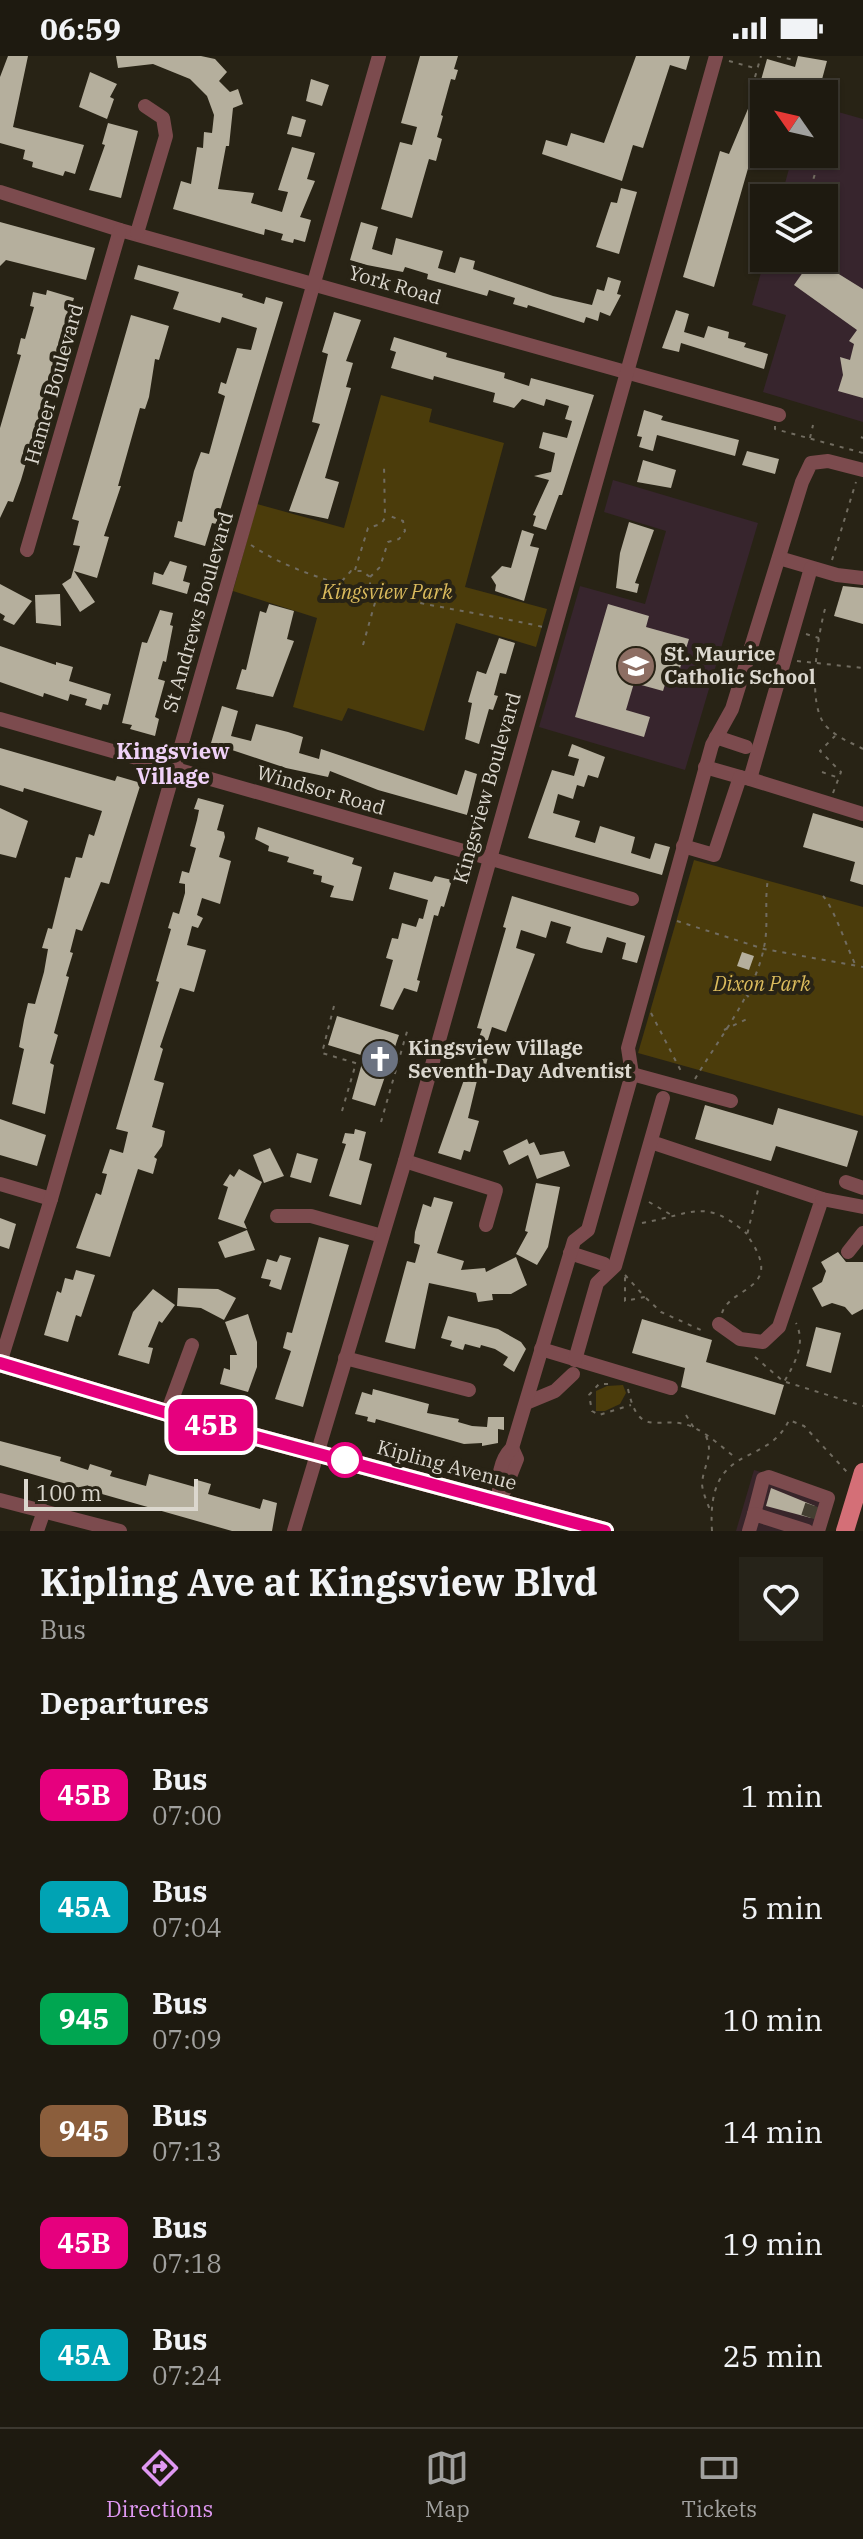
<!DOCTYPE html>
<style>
:root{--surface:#1e1a10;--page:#262319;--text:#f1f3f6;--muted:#a1a19f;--line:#3c3830;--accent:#df98f2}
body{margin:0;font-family:"IBM Plex Serif",serif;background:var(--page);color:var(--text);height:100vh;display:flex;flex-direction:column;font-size:30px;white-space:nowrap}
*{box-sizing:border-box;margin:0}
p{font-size:26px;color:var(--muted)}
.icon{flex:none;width:44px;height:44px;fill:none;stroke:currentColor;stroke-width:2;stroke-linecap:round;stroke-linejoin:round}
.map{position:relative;height:1475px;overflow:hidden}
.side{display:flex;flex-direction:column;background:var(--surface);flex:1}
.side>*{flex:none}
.badge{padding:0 16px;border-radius:12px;font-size:28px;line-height:52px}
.needle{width:52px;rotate:304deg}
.tools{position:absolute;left:750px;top:24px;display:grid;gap:16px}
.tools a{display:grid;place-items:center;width:88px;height:88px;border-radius:0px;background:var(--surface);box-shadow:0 2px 6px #0004,0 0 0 2px var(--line);font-size:40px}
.scale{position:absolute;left:24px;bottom:20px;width:174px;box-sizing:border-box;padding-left:8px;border:4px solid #dbd7ce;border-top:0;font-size:22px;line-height:28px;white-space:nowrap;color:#dbd7ce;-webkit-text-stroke:6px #282315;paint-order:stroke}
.map>.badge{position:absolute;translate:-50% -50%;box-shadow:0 0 0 4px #fff}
h2{padding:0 40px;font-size:30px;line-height:72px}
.round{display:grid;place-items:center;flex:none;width:84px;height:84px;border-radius:0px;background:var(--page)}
.head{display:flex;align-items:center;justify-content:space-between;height:136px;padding:0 40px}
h1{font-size:38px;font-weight:700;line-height:60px}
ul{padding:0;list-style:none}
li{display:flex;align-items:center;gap:24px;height:112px;padding:0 40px}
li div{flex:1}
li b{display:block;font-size:30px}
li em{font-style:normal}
li .badge{min-width:88px;font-weight:700;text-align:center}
.status{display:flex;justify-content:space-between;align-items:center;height:56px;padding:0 40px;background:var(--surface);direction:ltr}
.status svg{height:22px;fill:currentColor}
.menu{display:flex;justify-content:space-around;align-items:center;height:112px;border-top:2px solid var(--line);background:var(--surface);font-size:22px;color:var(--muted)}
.menu a{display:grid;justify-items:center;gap:4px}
.menu .on{color:var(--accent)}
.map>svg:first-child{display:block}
.commercial{fill:#38252a}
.education{fill:#37252d}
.green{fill:#4b3c0b}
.building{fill:#b5af9d}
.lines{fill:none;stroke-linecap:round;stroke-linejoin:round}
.minor-tunnel{stroke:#433e31;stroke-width:14;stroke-dasharray:14 7;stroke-linecap:butt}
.path{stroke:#716c60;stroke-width:2;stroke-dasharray:4 6;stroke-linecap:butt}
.minor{stroke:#7c4b4e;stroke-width:14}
.major{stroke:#d46f77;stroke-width:18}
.line-casing{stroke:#fff;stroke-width:18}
.line{stroke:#e6007e;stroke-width:12}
.stop-dot{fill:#fff;stroke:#e6007e;stroke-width:4}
.labels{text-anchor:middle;stroke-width:8;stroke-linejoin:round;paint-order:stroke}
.street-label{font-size:20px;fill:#dbd7ce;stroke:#282315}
.park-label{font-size:20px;font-style:italic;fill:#dbbb5d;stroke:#282315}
.poi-label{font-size:20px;font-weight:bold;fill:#dbd7ce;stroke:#282315;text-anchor:start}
.neighbourhood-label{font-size:22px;font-weight:bold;fill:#f0d2f8;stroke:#282315}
</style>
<div class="status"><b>06:59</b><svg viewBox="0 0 49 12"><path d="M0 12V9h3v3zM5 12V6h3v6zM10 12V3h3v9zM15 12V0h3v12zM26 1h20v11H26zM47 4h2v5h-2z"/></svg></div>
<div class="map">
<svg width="863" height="1475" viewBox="0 0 863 1475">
<rect width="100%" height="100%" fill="#282315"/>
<polygon class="commercial" points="754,1414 833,1437 822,1475 736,1475"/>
<g class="education">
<polygon points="824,52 863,63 863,366 763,336 786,259 752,249 765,202 824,202 824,142 781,142 793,98 824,98"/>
<polygon points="613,424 758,467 685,714 539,671 580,530 645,548 666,475 604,456"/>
</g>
<g class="green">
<polygon points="381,339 432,353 429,366 504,387 465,531 547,553 536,591 456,567 424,675 348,652 342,665 293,651 317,562 233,535 257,448 344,472"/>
<polygon points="694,804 863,851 863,1060 638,997"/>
<polygon points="623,1329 626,1337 620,1348 605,1355 596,1355 596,1335 607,1330"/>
</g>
<g class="building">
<polygon points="8,0 28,0 13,71 84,89 75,118 65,115 63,120 32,111 33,106 23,103 25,94 0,87 0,21"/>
<polygon points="116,0 201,0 215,3 227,16 219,25 230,36 238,33 243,48 233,52 229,90 226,90 218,133 254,137 251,147 282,156 288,136 278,134 292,91 315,97 307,123 315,125 300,161 311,164 305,186 294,183 293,187 281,184 283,178 265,173 264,179 173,153 181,125 191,128 197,91 203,92 204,76 212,77 214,59 207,40 190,23 153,8 118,12"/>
<polygon points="420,0 458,0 454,13 458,14 455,24 451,23 441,59 443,60 437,81 442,83 436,105 429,103 412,162 381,153 400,86 412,89 417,71 401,67"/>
<polygon points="636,0 690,0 686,14 670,9 643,92 633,89 622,125 542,98 546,84 567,90 571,77 604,87"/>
<polygon points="798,0 827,5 818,38 761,24 767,3 795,11"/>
<polygon points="90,16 117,28 110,41 114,43 107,63 79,51"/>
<polygon points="311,23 329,29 322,50 306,45"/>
<polygon points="750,48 764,53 754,86 764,92 760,105 751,102 714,231 683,221 720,95 729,98"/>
<polygon points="292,60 306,64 301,81 287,78"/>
<polygon points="108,67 138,75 121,142 89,134 105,89 102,88"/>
<polygon points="621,132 637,136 619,198 596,191 611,146 617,147"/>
<polygon points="0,166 95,192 86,224 6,204 0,210"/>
<polygon points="361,166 378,171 372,193 392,199 396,182 443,195 438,212 455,217 460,201 475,205 473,213 553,240 592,249 597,233 604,235 608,221 621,225 617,238 621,239 610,260 600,256 598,265 586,261 584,267 528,249 527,252 513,248 515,242 489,234 487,240 427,223 428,218 405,211 403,216 367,209 350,204"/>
<polygon points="813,202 863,233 863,342 838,335 843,319 840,301 850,304 854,288 849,285 857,274 794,229"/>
<polygon points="138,209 243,238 242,241 264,248 266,241 283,246 216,468 212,467 205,490 174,481 178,465 182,466 194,415 201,396 209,398 225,340 218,337 221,326 226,328 237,292 251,294 257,272 222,261 220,267 173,253 179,236 134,223"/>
<polygon points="47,234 74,242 21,424 13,446 8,445 0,462 0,372 21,299 17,298 21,282 25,283 34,251 30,250 33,236 46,239"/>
<polygon points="676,254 689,258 684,276 704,282 708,270 729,276 728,282 746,287 744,291 768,298 764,313 681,287 679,296 662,292"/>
<polygon points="334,256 361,264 346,305 353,307 346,331 351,332 325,422 339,426 328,463 289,455 320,368 312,366 328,298 322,296"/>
<polygon points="131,259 169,270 159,304 155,303 149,341 145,353 140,352 118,430 121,430 104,480 109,481 97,522 74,515 95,546 80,556 62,528 71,522 80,490 73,489 79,465 72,463"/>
<polygon points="394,281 447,297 446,301 505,317 504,322 529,330 531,322 594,339 562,439 559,439 546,474 533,470 536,460 533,459 549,424 534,420 551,416 555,397 539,392 543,376 567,382 572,365 565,363 569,350 546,343 544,350 522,343 514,352 493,346 495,337 434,320 433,324 391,312 396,296 390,294"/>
<polygon points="644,354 663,360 661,364 739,384 735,400 657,379 653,395 639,391 642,381 637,380"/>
<polygon points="747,395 779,403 775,418 742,409"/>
<polygon points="643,404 676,414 671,432 637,426"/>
<polygon points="629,466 654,474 635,527 639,528 637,537 616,532 620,497"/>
<polygon points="522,474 534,478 530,490 539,492 524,545 495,535 496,529 491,521 502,510 511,512"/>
<polygon points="170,505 187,510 183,525 190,527 187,538 152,528 154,516 163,519"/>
<polygon points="0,528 32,545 14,569 3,564 5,560 0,557"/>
<polygon points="843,530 863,532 863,568 834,560"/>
<polygon points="60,538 61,570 36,567 35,539"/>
<polygon points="269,548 294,555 287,583 294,585 273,641 236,633 242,613 246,614 260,555 266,557"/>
<polygon points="608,548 649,560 646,571 689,583 676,625 667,622 663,635 634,627 626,654 650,661 644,681 575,661"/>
<polygon points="160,554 173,557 170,569 173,570 166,606 163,605 158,623 165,625 155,661 159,663 155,680 130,673 132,669 122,667 142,586 147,587"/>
<polygon points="499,582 515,587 506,618 500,617 494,639 498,640 493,654 489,653 479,688 465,683 472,647 468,646 477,615 486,618"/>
<polygon points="0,590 56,609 56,606 73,611 69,625 111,638 108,649 103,648 101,654 85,649 87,643 70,638 68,645 44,637 43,641 0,626"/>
<polygon points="222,650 238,655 231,680 251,685 256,668 288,676 303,681 299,697 319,703 321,693 457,739 465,714 477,718 467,759 378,734 330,715 328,721 286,712 211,687"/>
<polygon points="572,688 605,701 598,722 588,719 584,731 577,729 573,743 558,738 553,757 580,765 575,781 595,787 600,770 635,781 631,797 650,803 655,787 670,791 662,819 528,782 552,714 574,720 579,703 568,700"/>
<polygon points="0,692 115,725 117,720 141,727 109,828 101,826 82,875 76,873 70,896 73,897 66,920 69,921 54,977 58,979 50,1007 54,1009 45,1058 12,1048 24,993 19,991 24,964 28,947 35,948 44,916 48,893 42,892 48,872 52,873 65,821 70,822 76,801 82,802 89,778 94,780 102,755 24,732 23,736 0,729"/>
<polygon points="198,742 224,749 217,774 224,776 225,781 219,801 231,805 220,848 202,842 197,859 203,862 198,872 192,870 187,889 206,894 194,936 180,932 160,991 163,993 154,1024 164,1027 152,1071 165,1075 162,1090 154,1101 157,1103 153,1118 138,1113 110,1201 76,1192 96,1137 101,1139 107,1118 102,1117 110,1093 123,1097 128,1076 116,1073 159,926 156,925 171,873 168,872 173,856 179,858 185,837 185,828 179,827 182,815 189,817 196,792 190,790 197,764 199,754 194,753"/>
<polygon points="0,752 28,765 16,802 0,798"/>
<polygon points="813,757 863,772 863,829 850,825 855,806 803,791"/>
<polygon points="258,771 354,802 352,808 362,811 353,845 330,841 334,830 321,826 322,820 313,818 314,814 287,806 289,801 268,795 269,790 255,783"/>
<polygon points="394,816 432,826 435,820 452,824 444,851 441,850 438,860 434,859 417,924 420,925 417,936 404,932 393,954 380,950 393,904 386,902 392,882 398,883 402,867 416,871 419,862 423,863 428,844 389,833"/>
<polygon points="512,840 645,880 637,907 622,903 626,887 607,881 602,897 581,892 566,887 571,871 551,865 546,882 521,874 516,892 535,898 506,976 492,971 486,990 490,991 489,997 485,1013 480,1012 468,1062 479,1065 470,1096 464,1094 461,1104 438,1097 482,973 477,972 506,872 503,871"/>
<polygon points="742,896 754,900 749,914 737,910"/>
<polygon points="337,960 399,979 375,1050 352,1043 364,1000 328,989"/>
<polygon points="705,1049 773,1069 778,1052 858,1075 847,1111 776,1090 771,1105 695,1083"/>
<polygon points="0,1063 46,1079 37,1110 0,1099"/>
<polygon points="355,1073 366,1076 359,1104 372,1108 361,1149 329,1140 346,1088 342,1087 345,1077 354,1078"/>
<polygon points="527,1083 529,1088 534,1086 540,1099 564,1095 570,1110 537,1123 528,1099 509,1109 503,1095"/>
<polygon points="270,1092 284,1120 264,1127 253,1099"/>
<polygon points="297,1097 318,1103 311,1127 290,1121"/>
<polygon points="239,1113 262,1126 244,1166 247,1173 218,1163 228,1131 223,1129 230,1118 234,1121"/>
<polygon points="536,1127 560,1131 548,1191 537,1209 516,1198 528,1176 525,1175"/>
<polygon points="434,1141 453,1146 437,1197 464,1205 461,1214 485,1212 486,1216 516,1201 527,1229 511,1238 492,1238 493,1244 478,1246 476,1237 429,1227 415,1293 409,1292 385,1286 407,1205 415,1207 420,1189 414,1187 415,1176 423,1148 431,1151"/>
<polygon points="0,1162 16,1168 9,1193 0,1190"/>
<polygon points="247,1174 255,1194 225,1202 218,1186"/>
<polygon points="319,1181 349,1189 303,1351 275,1343 291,1295 283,1292 287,1276 292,1277"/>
<polygon points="838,1196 846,1206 863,1206 863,1253 852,1259 845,1251 832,1247 822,1251 812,1232 822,1226 826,1215 821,1206"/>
<polygon points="280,1199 291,1202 281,1234 269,1230 271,1224 261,1222 267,1203 277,1206"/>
<polygon points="76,1214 95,1219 81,1261 76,1259 68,1286 44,1279 57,1235 61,1237 65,1222 73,1224"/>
<polygon points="178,1232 218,1233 236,1242 224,1264 201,1252 177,1250"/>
<polygon points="153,1233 175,1249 162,1267 159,1265 148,1291 153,1292 149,1308 118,1299 133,1256"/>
<polygon points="248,1258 257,1286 257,1311 248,1336 220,1328 224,1312 230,1314 230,1299 237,1299 225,1266"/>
<polygon points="448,1260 498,1273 521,1286 526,1293 514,1316 503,1309 508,1301 495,1293 481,1289 480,1292 465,1288 463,1294 450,1290 452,1285 441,1282"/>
<polygon points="642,1263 712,1284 706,1306 784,1329 775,1359 681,1331 685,1312 632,1297"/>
<polygon points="816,1271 841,1277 831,1317 806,1310"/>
<polygon points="373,1333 429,1348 427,1357 459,1363 458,1366 472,1370 487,1371 488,1361 504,1361 504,1374 498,1373 498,1387 482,1390 482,1387 464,1388 376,1363 375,1367 367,1365 368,1361 355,1358 362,1336 372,1339"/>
<polygon points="0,1385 61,1401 60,1405 88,1414 90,1408 112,1415 110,1420 146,1430 149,1418 195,1431 197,1424 211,1428 208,1438 260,1453 263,1443 277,1447 272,1475 232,1475 0,1409"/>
<polygon points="771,1432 815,1450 811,1462 766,1450"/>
</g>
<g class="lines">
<polyline class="minor-tunnel" points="808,1461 812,1449"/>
<g class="path">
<polyline points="777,0 794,4"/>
<polyline points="729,5 758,13"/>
<polyline points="755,21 761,0"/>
<polyline points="808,142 816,114 809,106 810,98"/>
<polyline points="775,370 775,373 863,397"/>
<polyline points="861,381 863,382"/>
<polyline points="810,382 813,369"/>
<path d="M251,489C322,538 457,551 543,571"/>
<polyline points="832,504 856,426"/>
<polyline points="355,514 368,472 381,468 385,462 384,408"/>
<polyline points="370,521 380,511 388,486 399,483 405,475 403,465 387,459"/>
<polyline points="342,525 351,515 362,515 370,521 370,534"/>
<path d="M825,553C818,579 806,648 826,670C836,681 850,686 863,693"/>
<polyline points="806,578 819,582"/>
<polyline points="363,589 378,536"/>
<polyline points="797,605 863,612"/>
<polyline points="822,716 839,722"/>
<polyline points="833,737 841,716 820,695 835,680"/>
<path d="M823,840C834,852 847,892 856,910"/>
<polyline points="677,865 764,893 863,911"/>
<polyline points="746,938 752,945"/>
<polyline points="334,950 322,997 362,1009"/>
<polyline points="651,957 683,1019"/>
<polyline points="724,974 749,962"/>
<path d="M695,1023C719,982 755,938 764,891C769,869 764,846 768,823"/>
<polyline points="342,1055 356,1007"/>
<polyline points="381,1066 408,972"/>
<polyline points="649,1146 675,1161"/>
<path d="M642,1167C693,1158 705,1141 747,1178"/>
<polyline points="625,1219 645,1241 625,1245 625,1219"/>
<polyline points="646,1242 661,1256 703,1275"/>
<path d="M722,1257C731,1229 787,1235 747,1179L758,1134"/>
<path d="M755,1301L784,1326C795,1307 806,1288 796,1267"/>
<polyline points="786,1326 863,1350"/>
<polyline points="608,1328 599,1328 589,1339 592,1355 599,1359 631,1349"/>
<path d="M628,1333C640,1388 661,1355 695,1372C709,1379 723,1392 736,1402"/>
<polyline points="686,1359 694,1372"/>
<path d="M706,1380C714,1399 704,1408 702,1427C702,1435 707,1446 710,1454"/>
<path d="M712,1475C706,1384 767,1413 789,1364L804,1370L847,1416"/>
</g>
<g class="minor">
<polyline points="0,136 120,174 779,359"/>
<polyline points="137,177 166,80 163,62 145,50"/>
<polyline points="27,494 120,174"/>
<polyline points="779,502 837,519 863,522"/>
<polyline points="0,663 632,843"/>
<polyline points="716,681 746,691"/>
<polyline points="705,711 740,721"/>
<polyline points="750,723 863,758"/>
<polyline points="683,790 714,799 740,721 750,723 811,512"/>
<polyline points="731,1045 632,1018 628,992 712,689 732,653 802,426 811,407 828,405 863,414"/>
<polyline points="651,1086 822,1143 779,1271 763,1286 740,1283 719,1268"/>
<polyline points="405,1105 496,1134 486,1169"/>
<polyline points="846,1126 863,1132"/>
<polyline points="0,1128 51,1143"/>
<polyline points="822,1143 863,1151"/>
<polyline points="277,1160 311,1160 382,1180"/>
<polyline points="848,1196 863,1177"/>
<polyline points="570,1197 604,1208"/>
<polyline points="541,1293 671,1332"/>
<polyline points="345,1302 469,1334"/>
<polyline points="575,1304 597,1227 615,1210 663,1042"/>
<polyline points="0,1307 51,1143 379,0"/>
<polyline points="526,1347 555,1335 573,1318"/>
<polyline points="167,1357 192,1289"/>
<polyline points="501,1443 517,1403 512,1392"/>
<polyline points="0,1444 120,1475"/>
<path d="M499,1446C499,1426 497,1407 512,1392L574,1185L588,1174L632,1018"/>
<polyline points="754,1458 763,1423 769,1421 828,1442 818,1475"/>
<polyline points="37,1475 44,1455"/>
<polyline points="294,1475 405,1105 716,0"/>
<polyline points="749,1475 754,1458 807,1475"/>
</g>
<g class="major">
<polyline points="0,1307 167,1357 605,1475"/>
<polyline points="845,1475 863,1416"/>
</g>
</g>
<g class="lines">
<g class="line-casing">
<polyline id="line" points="0,1307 167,1357 605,1475"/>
</g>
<use href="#line" class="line"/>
</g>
<defs>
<g id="school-disc" transform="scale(2)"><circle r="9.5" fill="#8d6e63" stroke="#282315"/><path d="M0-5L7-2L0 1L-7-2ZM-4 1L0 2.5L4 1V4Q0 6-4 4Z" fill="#fff"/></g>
<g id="church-disc" transform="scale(2)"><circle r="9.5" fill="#6b7280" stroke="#282315"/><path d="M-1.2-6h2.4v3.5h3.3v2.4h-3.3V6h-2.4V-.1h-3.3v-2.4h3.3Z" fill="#fff"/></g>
</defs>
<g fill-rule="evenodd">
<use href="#school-disc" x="636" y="610"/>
<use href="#church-disc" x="380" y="1003"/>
</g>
<circle class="stop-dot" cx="345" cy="1404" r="16"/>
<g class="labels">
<g class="street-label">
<text transform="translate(395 229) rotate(16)" y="7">York Road</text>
<text transform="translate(54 328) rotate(-74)" y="7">Hamer Boulevard</text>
<text transform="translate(198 556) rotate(-74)" y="7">St Andrews Boulevard</text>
<text transform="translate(487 732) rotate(-74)" y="7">Kingsview Boulevard</text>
<text transform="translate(321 734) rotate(16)" y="7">Windsor Road</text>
<text transform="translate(447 1409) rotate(15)" y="7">Kipling Avenue</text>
</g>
<g class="park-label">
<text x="387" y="543">Kingsview Park</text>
<text x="762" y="935">Dixon Park</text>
</g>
<g class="poi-label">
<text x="664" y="605">St. Maurice<tspan x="664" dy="23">Catholic School</tspan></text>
<text x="408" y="999">Kingsview Village<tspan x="408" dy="23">Seventh-Day Adventist</tspan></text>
</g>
<g class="neighbourhood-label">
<text x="173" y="703">Kingsview<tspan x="173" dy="25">Village</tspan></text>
</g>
</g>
</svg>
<div class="tools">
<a><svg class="needle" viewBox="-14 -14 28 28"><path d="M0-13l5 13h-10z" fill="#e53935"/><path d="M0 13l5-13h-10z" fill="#a1a19f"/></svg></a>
<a><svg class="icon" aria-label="layers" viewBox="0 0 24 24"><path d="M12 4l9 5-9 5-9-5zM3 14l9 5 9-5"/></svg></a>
</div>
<div class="scale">100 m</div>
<b class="badge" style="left:211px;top:1369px;background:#e6007e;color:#fff">45B</b>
</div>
<section class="side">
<div class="head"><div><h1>Kipling Ave at Kingsview Blvd</h1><p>Bus</p></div><a class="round"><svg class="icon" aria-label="heart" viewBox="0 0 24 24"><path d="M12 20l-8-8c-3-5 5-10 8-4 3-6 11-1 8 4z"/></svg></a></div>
<h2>Departures</h2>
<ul>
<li><span class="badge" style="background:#e6007e;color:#fff">45B</span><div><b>Bus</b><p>07:00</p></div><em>1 min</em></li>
<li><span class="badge" style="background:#00a3b4;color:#fff">45A</span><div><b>Bus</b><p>07:04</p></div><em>5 min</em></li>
<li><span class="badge" style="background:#00a651;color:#fff">945</span><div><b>Bus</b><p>07:09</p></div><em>10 min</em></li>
<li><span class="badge" style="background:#8b5e3c;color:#fff">945</span><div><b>Bus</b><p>07:13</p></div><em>14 min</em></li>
<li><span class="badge" style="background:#e6007e;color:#fff">45B</span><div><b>Bus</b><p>07:18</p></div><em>19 min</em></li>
<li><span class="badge" style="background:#00a3b4;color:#fff">45A</span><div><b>Bus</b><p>07:24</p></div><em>25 min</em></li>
</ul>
</section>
<nav class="menu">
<a class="on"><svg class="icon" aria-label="directions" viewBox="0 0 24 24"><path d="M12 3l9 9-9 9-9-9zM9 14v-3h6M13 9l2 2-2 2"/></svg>Directions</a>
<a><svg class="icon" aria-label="map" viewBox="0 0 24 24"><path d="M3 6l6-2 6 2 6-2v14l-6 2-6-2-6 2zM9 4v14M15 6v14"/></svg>Map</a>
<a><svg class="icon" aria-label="tickets" viewBox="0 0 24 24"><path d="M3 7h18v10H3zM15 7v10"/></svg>Tickets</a>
</nav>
